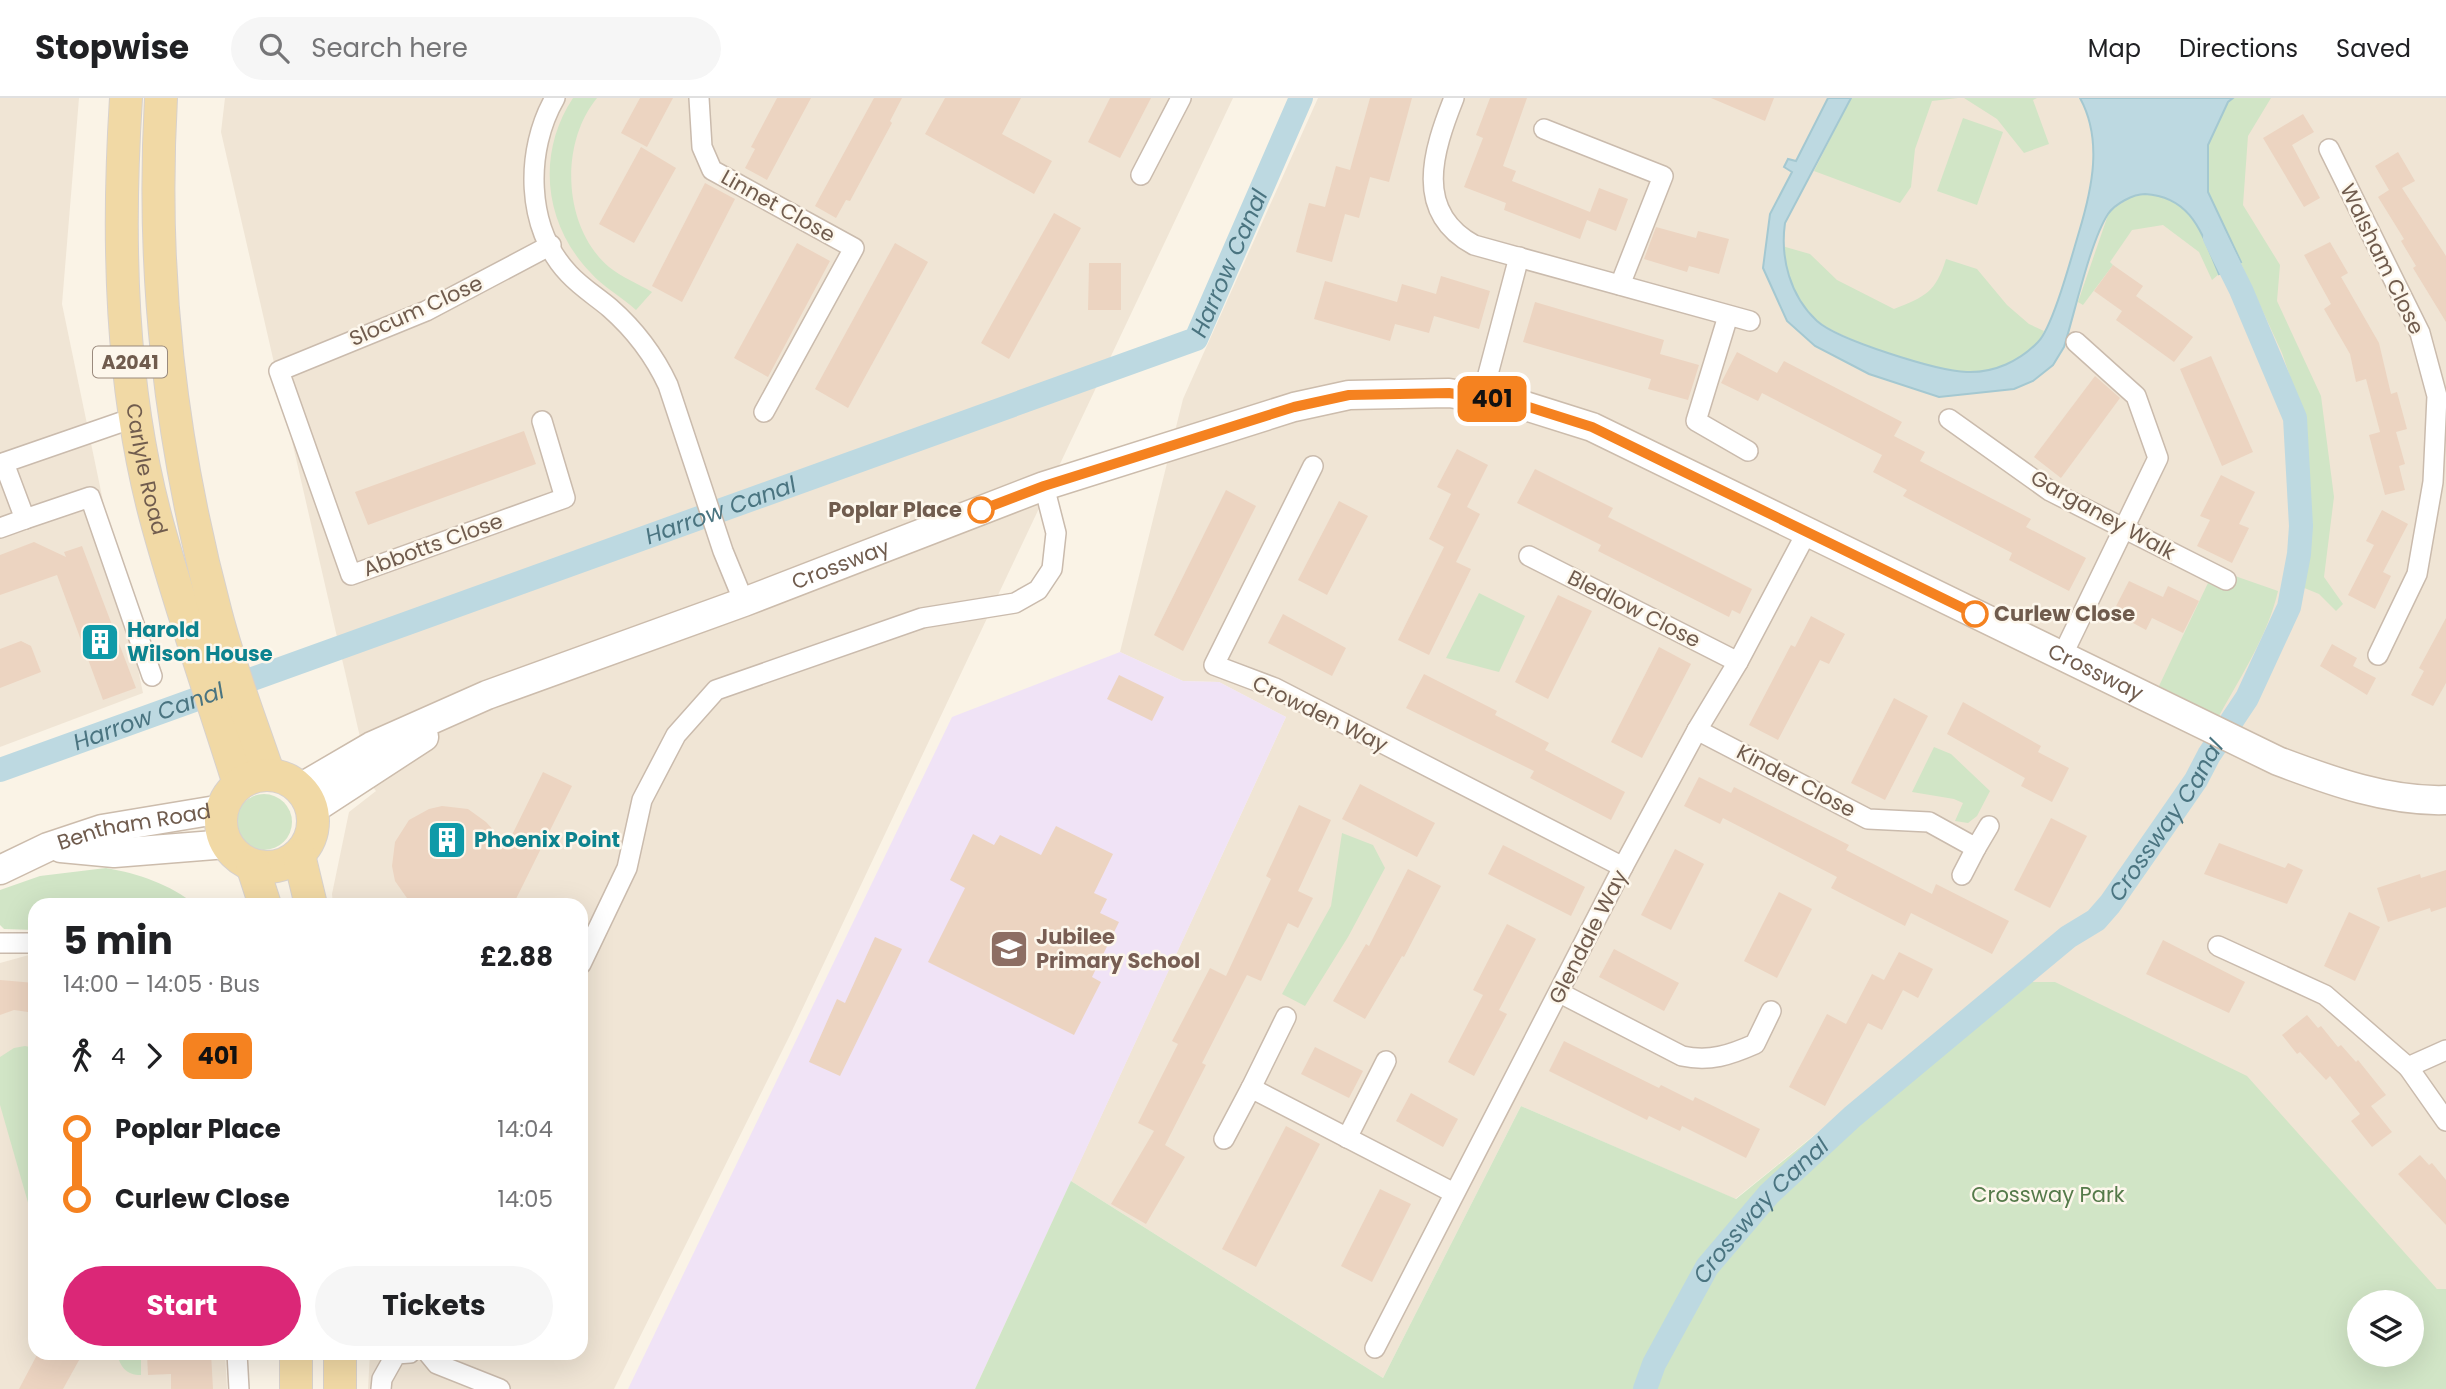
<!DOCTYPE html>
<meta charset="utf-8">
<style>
:root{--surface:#fff;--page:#f6f6f6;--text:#202124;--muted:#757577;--line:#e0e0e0;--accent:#db2777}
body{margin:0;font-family:Poppins,sans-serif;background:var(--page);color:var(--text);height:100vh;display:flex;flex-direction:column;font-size:26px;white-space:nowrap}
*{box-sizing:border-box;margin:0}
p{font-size:23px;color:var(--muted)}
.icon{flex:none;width:38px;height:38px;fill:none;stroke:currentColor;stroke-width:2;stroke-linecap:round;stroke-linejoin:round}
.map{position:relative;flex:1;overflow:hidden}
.sheet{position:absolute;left:28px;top:800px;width:560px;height:462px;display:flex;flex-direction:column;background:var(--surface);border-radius:21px;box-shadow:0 7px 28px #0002}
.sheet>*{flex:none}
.badge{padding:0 14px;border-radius:10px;font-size:24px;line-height:46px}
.fabs{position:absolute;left:2347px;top:1192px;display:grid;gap:14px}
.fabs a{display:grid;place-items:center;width:77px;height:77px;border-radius:50%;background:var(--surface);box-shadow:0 7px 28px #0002;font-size:35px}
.map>.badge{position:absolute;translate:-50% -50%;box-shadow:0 0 0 4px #fff}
.legs{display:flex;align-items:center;gap:10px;height:77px;padding:0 35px;font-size:23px}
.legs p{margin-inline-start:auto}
.overview{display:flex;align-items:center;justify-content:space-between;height:119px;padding:0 35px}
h1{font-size:38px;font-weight:700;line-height:52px}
.button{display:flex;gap:14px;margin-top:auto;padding:14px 35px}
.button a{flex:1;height:80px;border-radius:42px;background:var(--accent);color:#fff;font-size:28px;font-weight:700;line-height:80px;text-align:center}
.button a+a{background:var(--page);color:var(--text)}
ul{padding:0 35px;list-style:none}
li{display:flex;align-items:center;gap:24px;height:70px;font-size:26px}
li i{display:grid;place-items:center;width:10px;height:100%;margin:0 9px;background:currentColor}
li i::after{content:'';width:18px;height:18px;margin:-9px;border:5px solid;border-radius:50%;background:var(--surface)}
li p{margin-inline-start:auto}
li:first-child i{background:linear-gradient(#0000 50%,currentColor 0)}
li:last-child i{background:linear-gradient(currentColor 50%,#0000 0)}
header{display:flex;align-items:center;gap:42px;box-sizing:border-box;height:98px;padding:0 35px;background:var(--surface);border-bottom:2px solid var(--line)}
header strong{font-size:33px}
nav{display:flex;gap:38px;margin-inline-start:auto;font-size:24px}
.search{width:490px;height:63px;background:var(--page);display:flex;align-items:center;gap:18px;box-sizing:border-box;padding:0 24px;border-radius:38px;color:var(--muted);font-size:26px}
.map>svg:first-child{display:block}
.residential{fill:#f0e5d5}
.education{fill:#f0e3f6}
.green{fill:#d1e5c6;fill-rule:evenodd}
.water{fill:#bdd9e1;stroke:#a4c8d1;stroke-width:2}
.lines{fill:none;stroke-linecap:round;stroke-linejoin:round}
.canal{stroke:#bdd9e1;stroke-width:24}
.building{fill:#ecd4c1}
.street-casing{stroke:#cabbad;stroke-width:22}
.secondary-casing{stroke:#ccbcac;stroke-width:31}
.primary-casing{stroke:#d7d1cd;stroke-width:34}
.street{stroke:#fff;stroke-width:19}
.secondary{stroke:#fff;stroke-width:28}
.primary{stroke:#f1d9a5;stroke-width:32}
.line-1-casing{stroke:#fff;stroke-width:16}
.line-1{stroke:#f58220;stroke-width:10}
.stop-1-dot{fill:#fff;stroke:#f58220;stroke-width:3.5}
.labels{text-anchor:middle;stroke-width:5;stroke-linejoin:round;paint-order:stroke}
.shield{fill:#fdf7ec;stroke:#9a8a7d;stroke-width:2}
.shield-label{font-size:19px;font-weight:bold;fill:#705c4e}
.street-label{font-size:21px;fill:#705c4e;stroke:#fdf7ec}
.stop-label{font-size:21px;font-weight:bold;fill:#705c4e;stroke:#fdf7ec;text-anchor:end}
.culture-label{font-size:21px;font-weight:bold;fill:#0d838f;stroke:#fdf7ec;text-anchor:start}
.education-label{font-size:21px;font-weight:bold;fill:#785e54;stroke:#fdf7ec;text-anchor:start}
.park-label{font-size:21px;fill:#557a4a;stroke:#fdf7ec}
.water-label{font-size:23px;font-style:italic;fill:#4a7480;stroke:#fdf7ec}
</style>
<header>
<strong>Stopwise</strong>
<div class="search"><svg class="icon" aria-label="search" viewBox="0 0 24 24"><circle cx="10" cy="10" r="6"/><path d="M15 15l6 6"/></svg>Search here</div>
<nav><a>Map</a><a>Directions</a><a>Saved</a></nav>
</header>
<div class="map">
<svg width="2446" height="1291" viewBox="0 0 2446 1291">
<rect width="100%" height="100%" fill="#faf3e6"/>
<g class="residential">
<polygon points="0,0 79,0 62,206 143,595 0,649"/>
<polygon points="225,0 1233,0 790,937 614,1291 368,1291 370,1255 581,1255 581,807 333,807 332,796 349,714 376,693 371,687 221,34"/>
<polygon points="1318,0 2446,0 2446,1191 2437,1191 2004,884 1735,1101 1521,1008 1383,1280 1071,1083 1286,619 1219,584 1183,583 1120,554 1183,301"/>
<polygon points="29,857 35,859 35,1255 225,1255 227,1291 0,1291 0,865"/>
</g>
<polygon class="education" points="1120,554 1183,583 1219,584 1286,619 975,1291 628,1291 952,619"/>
<g class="green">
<path d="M573,0H597C559,46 563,130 609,169C621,179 639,186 652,194L636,212C622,199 603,189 590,174C544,126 536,56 573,0Z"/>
<polygon points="1851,0 1958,0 1932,3 1915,51 1911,89 1900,105 1814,73"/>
<polygon points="1964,0 2037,0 2033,2 2049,46 2024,55 1997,21"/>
<polygon points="2233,0 2271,0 2248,38 2243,107 2280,167 2277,203 2321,298 2334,399 2324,479 2343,506 2336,513 2319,496 2297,487 2309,436 2305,323 2282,255 2208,94 2208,47 2228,4"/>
<polygon points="1963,20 2003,34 1977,107 1937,93"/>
<path d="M2135,96C2144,96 2154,95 2163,97C2195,104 2208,149 2219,176L2212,182L2199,154L2163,127L2132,132L2110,164L2113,167L2083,207L2078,204L2109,114Z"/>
<path d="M1782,148L1810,156L1837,182L1894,211C1925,199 1936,194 1946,161L1977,171L2007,207L2029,226L2044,233C2033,261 1997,273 1969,274C1939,275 1841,242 1818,223C1795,205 1787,174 1782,148Z"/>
<path d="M2235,478L2278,493C2268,537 2241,578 2219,618L2159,588L2208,485L2225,493Z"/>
<polygon points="1479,495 1525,518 1499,574 1446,560"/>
<polygon points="1934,649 1951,656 1990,693 1977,718 1968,725 1955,723 1963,705 1954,701 1912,694"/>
<circle cx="264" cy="724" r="28"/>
<polygon points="1342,735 1373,747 1385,770 1348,839 1305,908 1282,896 1331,808"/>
<path d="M106,770C140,776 169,786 196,807H35V832L4,831L0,827V792L40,778Z"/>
<path d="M2004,884H2055L2247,978L2437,1191H2446V1291H975L1071,1083L1383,1280L1521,1008L1736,1101ZM2359,1204H2412V1256H2359Z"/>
<polygon points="25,948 35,950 35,1129 0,1007 0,959 14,950"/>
<path d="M117,1255H141V1277C126,1277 120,1269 117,1255Z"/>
</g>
<path class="water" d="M1828,0H1851L1785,125C1780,160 1790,198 1817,223C1838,242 1937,273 1967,274C1994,275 2020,263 2038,244C2053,229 2072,157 2079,134C2092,91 2103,42 2080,0H2233L2228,4L2208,47V94L2241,164L2219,176C2202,137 2193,99 2145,96C2133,96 2115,106 2108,116C2090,144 2075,214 2064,249L2053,267L2033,283L2014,291L1939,299L1869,276L1815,248L1787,223L1763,170L1770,116L1792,74L1784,69L1788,61L1796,63Z"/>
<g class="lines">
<g class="canal">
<path id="s1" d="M0,672L1196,241L1301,0"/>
<path id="s2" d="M1645,1291L1654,1266L1707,1169L1769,1096L1852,1019L2068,839L2096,822L2110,806L2196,682L2209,657L2247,600L2289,509L2299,456L2301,428L2295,320L2241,192L2215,140"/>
</g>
</g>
<g class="building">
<polygon points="640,0 673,0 647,49 621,35"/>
<polygon points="777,0 811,0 767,82 745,70 755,51 751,49"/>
<polygon points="874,0 902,0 890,23 892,25 850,103 846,102 836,120 815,108"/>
<polygon points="945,0 1021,0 1002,36 1052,63 1034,96 925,36"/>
<polygon points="1110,0 1151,0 1120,60 1088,44"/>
<polygon points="1370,0 1412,0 1389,84 1370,79 1359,120 1345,116 1332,164 1296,154 1309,105 1325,109 1336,68 1350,72"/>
<polygon points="1490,0 1527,0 1503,68 1516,73 1512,83 1590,114 1599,90 1628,101 1616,133 1587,122 1580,141 1504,112 1506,105 1464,89 1483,40 1476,37"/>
<polygon points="1711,0 1774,0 1765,23"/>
<polygon points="2303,16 2314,34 2292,47 2320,100 2304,109 2263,40"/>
<polygon points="641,49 676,70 634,145 599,126"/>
<polygon points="2398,54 2415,83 2402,90 2446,158 2446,224 2413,170 2416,168 2401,143 2404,141 2378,99 2389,92 2375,68"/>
<polygon points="705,85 735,101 682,204 652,188"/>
<polygon points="1054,115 1081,130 1009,261 981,245"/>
<polygon points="1656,129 1696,140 1698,133 1729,141 1719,176 1689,168 1687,174 1644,161"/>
<polygon points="2330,144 2348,175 2341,179 2379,245 2391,296 2397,294 2407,331 2396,334 2405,366 2399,368 2405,392 2385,397 2369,337 2380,334 2366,281 2356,284 2350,256 2324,211 2331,206 2304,157"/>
<polygon points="797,145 830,163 768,279 734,260"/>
<polygon points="895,145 928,164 848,310 815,291"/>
<polygon points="1089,165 1121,165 1121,212 1088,212"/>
<polygon points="2113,167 2143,188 2136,198 2193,239 2174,264 2116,222 2122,213 2094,193"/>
<polygon points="1441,178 1490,193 1479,231 1434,218 1429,235 1395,226 1390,243 1314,221 1325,183 1397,204 1402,186 1436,196"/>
<polygon points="1535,204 1664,242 1660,256 1699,267 1688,302 1648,291 1651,281 1523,244"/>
<polygon points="1737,254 1777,275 1784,263 1902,324 1894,338 1925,354 1920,363 2031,421 2026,429 2086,460 2069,493 2009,462 2012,455 1903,398 1907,392 1873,374 1882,357 1762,295 1758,303 1721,285"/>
<polygon points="2211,258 2253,354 2222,368 2180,271"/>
<polygon points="2095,278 2120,300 2061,380 2034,359"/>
<polygon points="524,333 536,366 368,427 355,394"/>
<polygon points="1457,351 1488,367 1467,409 1480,416 1456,464 1471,471 1429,557 1398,542 1444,449 1429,441 1451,396 1437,389"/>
<polygon points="1535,371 1613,410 1608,419 1752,491 1740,516 1732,512 1729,519 1598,453 1601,447 1517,405"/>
<polygon points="2221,377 2255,394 2239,426 2249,430 2232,465 2197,448 2210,422 2200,418"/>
<polygon points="1226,392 1256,408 1183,553 1154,537"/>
<polygon points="1339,403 1368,418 1327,497 1298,482"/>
<polygon points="2382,412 2408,426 2383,474 2391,478 2375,511 2348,497 2374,447 2366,443"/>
<polygon points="34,444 66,459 64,454 82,448 136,590 103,602 57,477 0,497 0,457"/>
<polygon points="2129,483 2163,499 2168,488 2199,503 2183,535 2152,520 2146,532 2113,514"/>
<polygon points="1558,497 1592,513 1548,601 1515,584"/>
<polygon points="1283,516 1346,550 1332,578 1268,545"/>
<polygon points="1811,518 1845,536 1829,566 1820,562 1778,642 1749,627 1791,547 1795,549"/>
<polygon points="2446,520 2446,585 2433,608 2411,597 2424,573 2419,570"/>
<polygon points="21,543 31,548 41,574 0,590 0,551"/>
<polygon points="2332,546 2357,560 2353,568 2376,580 2367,597 2320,568"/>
<polygon points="1659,549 1691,566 1642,660 1611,644"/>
<polygon points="1424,576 1497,613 1495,617 1549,645 1545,652 1625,694 1611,722 1530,680 1534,673 1406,610"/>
<polygon points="1119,577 1164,599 1152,623 1107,601"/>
<polygon points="1894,600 1928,618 1885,702 1851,685"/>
<polygon points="1963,604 2041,648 2038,654 2069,670 2052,704 2021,688 2025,680 1947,636"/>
<polygon points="543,674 572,688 513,807 415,807 409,803 395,783 392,768 395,744 409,722 429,711 442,708 468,711 486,724 507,747"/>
<polygon points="1699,679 1731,695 1734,689 1849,747 1846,752 1932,796 1936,786 2009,823 1992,856 1911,815 1905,828 1831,790 1837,779 1723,720 1720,726 1684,708"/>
<polygon points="1360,686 1435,725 1417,759 1342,721"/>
<polygon points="1299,707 1331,722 1298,793 1313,800 1298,830 1288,825 1261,883 1247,877 1202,965 1206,967 1165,1047 1185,1059 1146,1126 1111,1106 1154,1033 1138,1025 1178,946 1172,943 1210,870 1226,878 1271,781 1266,778"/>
<polygon points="2051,720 2087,738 2050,810 2014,792"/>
<polygon points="1056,728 1113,756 1094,795 1107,801 1100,815 1119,824 1092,879 1101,884 1074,937 928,864 965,790 950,782 973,736 994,747 1000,737 1041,757"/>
<polygon points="2219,745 2285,770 2288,765 2303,772 2287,806 2204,776"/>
<polygon points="1503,747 1585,789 1571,818 1488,776"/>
<polygon points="1675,751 1704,766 1671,832 1641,817"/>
<polygon points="1408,771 1441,788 1404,859 1402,858 1365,921 1333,903 1366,846 1369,848"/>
<polygon points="2446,772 2446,809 2431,814 2430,810 2388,824 2377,790 2420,776 2421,780"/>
<polygon points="1779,794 1812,811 1777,880 1744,863"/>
<polygon points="2349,814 2380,829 2355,883 2324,868"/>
<polygon points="1507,826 1536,841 1499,912 1507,916 1474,978 1448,964 1483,897 1473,892"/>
<polygon points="875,839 902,851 840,978 809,964 837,901 845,905"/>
<polygon points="2163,842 2245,884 2229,915 2146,876"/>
<polygon points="1614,851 1679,885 1664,913 1599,879"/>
<polygon points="1899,854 1933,871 1918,900 1903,892 1882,932 1868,925 1825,1008 1789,989 1827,916 1846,926 1872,876 1884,882"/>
<polygon points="0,882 35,885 35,915 14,912 0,917"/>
<polygon points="2307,917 2318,930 2321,928 2338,949 2341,947 2356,964 2358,962 2386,997 2371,1008 2392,1034 2372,1049 2351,1023 2360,1016 2330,978 2326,982 2300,954 2297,956 2282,937"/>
<polygon points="1564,943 1659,990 1661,987 1693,1003 1695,999 1760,1031 1746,1060 1682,1028 1680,1033 1649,1018 1647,1022 1549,973"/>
<polygon points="1315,949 1363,973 1349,1000 1301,976"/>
<polygon points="1411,995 1458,1021 1443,1049 1396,1023"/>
<polygon points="1286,1028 1320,1046 1256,1169 1222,1151"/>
<polygon points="2420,1057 2429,1067 2432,1065 2446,1082 2446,1127 2398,1076"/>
<polygon points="1380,1091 1411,1106 1372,1184 1341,1168"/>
<polygon points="38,1255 83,1255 63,1291 19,1291"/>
<polygon points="169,1255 211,1255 213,1291 171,1291 171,1276 148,1277 147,1257"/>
</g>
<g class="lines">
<g class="street-casing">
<g id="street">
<path d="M555,0C525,52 525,130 569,176C581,189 597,199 610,210C635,232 654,257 668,287L723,453L744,504"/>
<polyline points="699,0 702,49 712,72 854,150 764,314"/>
<path d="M1454,0C1433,53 1413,114 1474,147L1750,223"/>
<polyline points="1544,31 1663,78 1620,187"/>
<polyline points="2329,51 2420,235 2437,298 2433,384 2417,476 2378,557"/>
<polyline points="1141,77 1181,0"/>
<polyline points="1728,218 1696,323 1748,353"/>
<polyline points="1482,299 1519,159"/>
<polyline points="1949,321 2050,393 2226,482"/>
<polyline points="542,323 565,400 351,477 279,273 426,213 551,147"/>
<polyline points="4,365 25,421 90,399 152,578"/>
<polyline points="0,366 136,319"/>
<polyline points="1313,368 1214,567 1275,590 1623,769"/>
<polyline points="0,430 25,421"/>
<polyline points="1529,458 1738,564"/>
<polyline points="2062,558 2158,360 2136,298 2076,244"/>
<polyline points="1697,632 1868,721 1929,724 1976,750 1989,728"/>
<polyline points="1962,777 1976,750"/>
<polyline points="0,845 35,845"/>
<polyline points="2218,848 2325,897 2408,969 2446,952"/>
<polyline points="581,866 627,770 642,702 676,637 716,592 922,520 1015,505 1038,492 1052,471 1056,435 1044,388"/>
<path d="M1560,895L1682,958C1710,964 1730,957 1755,946L1771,913"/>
<polyline points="2408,969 2446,1023"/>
<polyline points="1251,990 1286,919"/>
<polyline points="1347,1040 1386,963"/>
<polyline points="1224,1041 1251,990 1454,1095"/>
<polyline points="1375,1250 1623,769 1697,632 1738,564 1808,432"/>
<polyline points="237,1255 239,1291"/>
<polyline points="428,1255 437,1266 500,1291"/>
<polyline points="381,1291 382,1281 396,1256 410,1255"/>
</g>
</g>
<g class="secondary-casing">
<g id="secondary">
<path id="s3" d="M300,690L372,648L487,597L744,504L1044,388L1294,309L1349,297L1449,295L1519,306L1592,329L2278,663C2331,683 2389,704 2446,702"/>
<polyline points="312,712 424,639"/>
<polyline points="61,750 114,755 227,746"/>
<path id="s4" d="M0,772L48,749L102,731L222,711"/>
</g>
</g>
<g class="primary-casing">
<g id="primary">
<path id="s5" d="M126,0C117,141 120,291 158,428C182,515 212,600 239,686"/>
<path d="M161,0C151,177 170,344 216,516C230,570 251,624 269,677"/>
<circle cx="267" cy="723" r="46"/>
<polyline points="299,757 311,807"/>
<polyline points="252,767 265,807"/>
<polyline points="296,1291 296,1255"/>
<polyline points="340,1291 340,1255"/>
</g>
</g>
<use href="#street" class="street"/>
<use href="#secondary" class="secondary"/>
<use href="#primary" class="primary"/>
</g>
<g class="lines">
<g class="line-1-casing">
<polyline id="line-1" points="981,412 1044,388 1294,309 1349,297 1449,295 1519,306 1592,329 1975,516"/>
</g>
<use href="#line-1" class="line-1"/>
</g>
<defs>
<g id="building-square" transform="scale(2.0125)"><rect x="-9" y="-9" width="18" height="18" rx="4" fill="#0f9aa8" stroke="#fdf7ec"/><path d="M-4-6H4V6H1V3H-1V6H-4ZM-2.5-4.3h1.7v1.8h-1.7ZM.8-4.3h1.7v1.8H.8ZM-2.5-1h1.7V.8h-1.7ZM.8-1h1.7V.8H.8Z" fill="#fff"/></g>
<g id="school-square" transform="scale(2.0125)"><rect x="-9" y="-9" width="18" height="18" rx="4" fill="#8d6e63" stroke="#fdf7ec"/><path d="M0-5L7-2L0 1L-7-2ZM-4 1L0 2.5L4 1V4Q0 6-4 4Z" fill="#fff"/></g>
</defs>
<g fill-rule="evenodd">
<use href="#building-square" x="100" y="544"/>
<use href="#building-square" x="447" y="742"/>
<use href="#school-square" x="1009" y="851"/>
</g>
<g class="stop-1-dot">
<circle cx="981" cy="412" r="12"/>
<circle cx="1975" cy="516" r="12"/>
</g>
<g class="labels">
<rect class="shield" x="93" y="248.5" width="74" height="31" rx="5"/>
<g class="shield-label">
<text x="130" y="271">A2041</text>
</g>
<g class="street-label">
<text transform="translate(778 108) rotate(29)" y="7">Linnet Close</text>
<text transform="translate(2382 161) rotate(64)" y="7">Walsham Close</text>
<text transform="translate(416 213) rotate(-24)" y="7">Slocum Close</text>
<text dy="7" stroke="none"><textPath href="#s5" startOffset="373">Carlyle Road</textPath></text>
<text transform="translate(2103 417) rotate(29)" y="7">Garganey Walk</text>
<text transform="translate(433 447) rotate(-20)" y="7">Abbotts Close</text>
<text dy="7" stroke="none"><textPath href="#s3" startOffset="586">Crossway</textPath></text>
<text transform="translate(1634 511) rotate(27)" y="7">Bledlow Close</text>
<text dy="7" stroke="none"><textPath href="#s3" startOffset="1930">Crossway</textPath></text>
<text transform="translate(1320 616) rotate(26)" y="7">Crowden Way</text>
<text transform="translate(1796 683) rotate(28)" y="7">Kinder Close</text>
<text dy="7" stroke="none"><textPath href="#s4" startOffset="142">Bentham Road</textPath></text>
<text transform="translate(1588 839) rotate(-63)" y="7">Glendale Way</text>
</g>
<g class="stop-label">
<text x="962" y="419">Poplar Place</text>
<text x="1994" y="523" text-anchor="start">Curlew Close</text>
</g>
<g class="culture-label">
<text x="127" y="539">Harold<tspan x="127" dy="24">Wilson House</tspan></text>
<text x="474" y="749">Phoenix Point</text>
</g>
<g class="education-label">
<text x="1036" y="846">Jubilee<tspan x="1036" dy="24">Primary School</tspan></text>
</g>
<g class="park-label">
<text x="2048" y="1104">Crossway Park</text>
</g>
<g class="water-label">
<text dy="8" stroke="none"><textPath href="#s1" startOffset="1354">Harrow Canal</textPath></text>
<text dy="8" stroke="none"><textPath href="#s1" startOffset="766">Harrow Canal</textPath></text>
<text dy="8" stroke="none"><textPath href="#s1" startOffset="158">Harrow Canal</textPath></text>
<text dy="8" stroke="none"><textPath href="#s2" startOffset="782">Crossway Canal</textPath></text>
<text dy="8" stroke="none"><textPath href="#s2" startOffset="215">Crossway Canal</textPath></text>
</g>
</g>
</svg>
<div class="fabs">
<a><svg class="icon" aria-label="layers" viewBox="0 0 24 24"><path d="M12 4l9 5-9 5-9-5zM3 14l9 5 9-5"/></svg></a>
</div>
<b class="badge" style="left:1492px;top:301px;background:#f58220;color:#111">401</b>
<section class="sheet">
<div class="overview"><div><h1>5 min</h1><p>14:00 – 14:05 · Bus</p></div><b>£2.88</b></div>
<div class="legs"><svg class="icon" aria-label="walk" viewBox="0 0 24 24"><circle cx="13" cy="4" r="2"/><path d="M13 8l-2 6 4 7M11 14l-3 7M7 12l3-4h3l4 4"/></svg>4<svg class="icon" aria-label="forward" viewBox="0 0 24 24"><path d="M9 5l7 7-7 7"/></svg><b class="badge" style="background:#f58220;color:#111">401</b></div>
<ul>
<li><i style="color:#f58220"></i><b>Poplar Place</b><p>14:04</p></li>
<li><i style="color:#f58220"></i><b>Curlew Close</b><p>14:05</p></li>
</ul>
<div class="button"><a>Start</a><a>Tickets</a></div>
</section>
</div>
